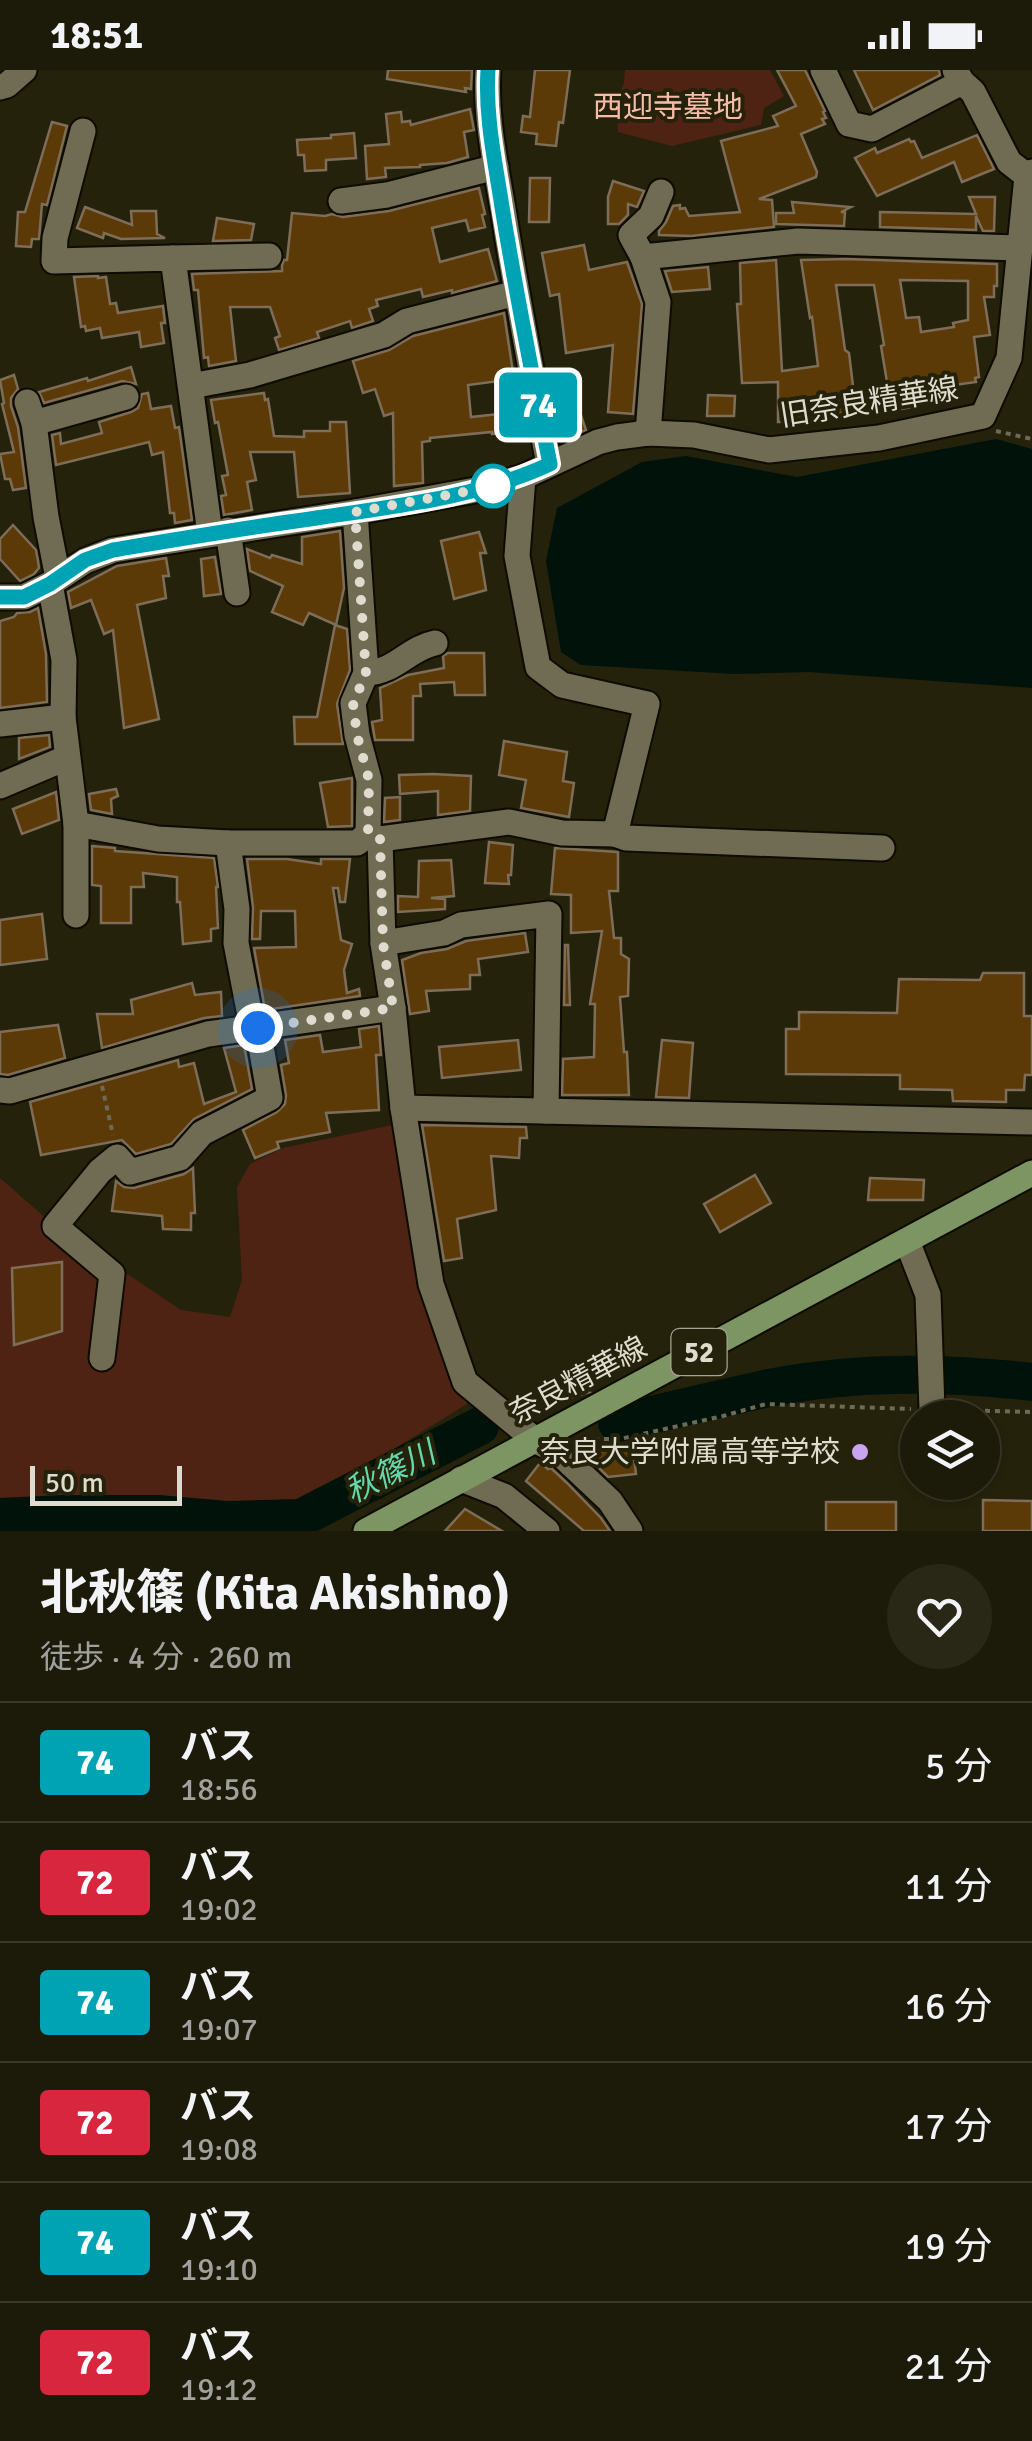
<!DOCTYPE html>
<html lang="ja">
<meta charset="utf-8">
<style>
:root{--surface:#1c1a08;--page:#292716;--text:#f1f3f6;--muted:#a0a19c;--line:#3a3829}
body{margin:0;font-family:Signika,"Noto Sans JP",sans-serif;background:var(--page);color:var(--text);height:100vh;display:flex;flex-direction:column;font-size:38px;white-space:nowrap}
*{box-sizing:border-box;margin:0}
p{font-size:32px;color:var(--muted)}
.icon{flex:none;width:55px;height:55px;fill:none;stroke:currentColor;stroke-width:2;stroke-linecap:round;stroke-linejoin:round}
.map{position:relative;height:1461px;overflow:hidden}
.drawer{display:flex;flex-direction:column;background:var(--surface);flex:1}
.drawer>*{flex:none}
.badge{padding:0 20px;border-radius:8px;font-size:35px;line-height:65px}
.controls{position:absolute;left:900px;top:1330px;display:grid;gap:20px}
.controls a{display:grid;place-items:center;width:100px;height:100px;border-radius:50%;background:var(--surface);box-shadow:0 2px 8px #0004,0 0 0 2px var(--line);font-size:50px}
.scale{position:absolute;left:30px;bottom:25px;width:152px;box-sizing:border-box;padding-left:10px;border:5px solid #dedcce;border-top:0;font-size:28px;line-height:35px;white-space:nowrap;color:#dedcce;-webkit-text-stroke:8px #25220b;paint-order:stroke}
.you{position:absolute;width:50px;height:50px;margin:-25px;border:8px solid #fff;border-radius:50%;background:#1a73e8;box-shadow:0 0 0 15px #1a73e833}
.map>.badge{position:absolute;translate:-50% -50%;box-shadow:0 0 0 5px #fff}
.round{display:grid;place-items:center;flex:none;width:105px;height:105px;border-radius:52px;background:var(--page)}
.head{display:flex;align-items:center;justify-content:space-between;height:170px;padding:0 40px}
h1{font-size:48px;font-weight:700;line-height:75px}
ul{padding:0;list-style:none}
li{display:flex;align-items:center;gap:30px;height:120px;padding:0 40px;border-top:2px solid var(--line)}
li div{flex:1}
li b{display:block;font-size:38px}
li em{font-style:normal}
li .badge{min-width:110px;font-weight:700;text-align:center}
.status{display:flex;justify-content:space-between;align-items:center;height:70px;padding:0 50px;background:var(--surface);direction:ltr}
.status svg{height:28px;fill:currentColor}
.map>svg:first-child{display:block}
.green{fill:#4e2313}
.water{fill:#001209}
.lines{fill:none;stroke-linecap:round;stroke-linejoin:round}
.river{stroke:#001209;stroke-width:38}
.building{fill:#5b3a08;stroke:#7e6d58;stroke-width:2.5;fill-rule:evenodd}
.minor-casing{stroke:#0e0b00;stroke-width:29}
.major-casing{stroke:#0e0b00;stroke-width:29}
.path{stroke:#6d6a57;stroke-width:4;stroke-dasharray:5 5;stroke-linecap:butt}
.minor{stroke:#6f6c53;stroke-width:25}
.major{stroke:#7d9563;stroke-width:25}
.line-casing{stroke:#fff;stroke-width:22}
.line{stroke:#00a3b4;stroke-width:15}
.walk{stroke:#dedcce;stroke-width:10;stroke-dasharray:0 18}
.stop-dot{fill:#fff;stroke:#00a3b4;stroke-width:5}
.poi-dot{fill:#c7a6ef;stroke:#25220b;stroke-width:4}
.labels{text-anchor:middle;stroke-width:8;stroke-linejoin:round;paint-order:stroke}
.shield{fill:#25220b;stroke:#a6a494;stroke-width:2.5}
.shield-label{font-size:28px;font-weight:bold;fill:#dedcce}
.park-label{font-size:30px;fill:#f7bba7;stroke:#25220b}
.street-label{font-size:30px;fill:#dedcce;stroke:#25220b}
.poi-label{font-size:30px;fill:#dedcce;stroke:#25220b;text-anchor:end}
.water-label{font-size:32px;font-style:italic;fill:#63d8ac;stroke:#25220b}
</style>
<div class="status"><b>18:51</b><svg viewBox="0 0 49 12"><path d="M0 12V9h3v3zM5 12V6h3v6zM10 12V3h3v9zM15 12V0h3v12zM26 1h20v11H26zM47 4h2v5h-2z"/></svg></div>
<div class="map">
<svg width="1032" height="1461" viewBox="0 0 1032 1461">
<rect width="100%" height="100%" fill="#25220b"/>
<g class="green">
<polygon points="625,0 770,0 784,26 764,38 761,55 672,76 618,62 616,31 624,13"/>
<polygon points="397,1054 427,1222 467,1334 300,1437 281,1441 122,1436 0,1440 0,1108 50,1152 181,1240 230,1247 242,1210 237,1117 250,1094 283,1078"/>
</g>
<polygon class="water" points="996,369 1032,379 1032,618 809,602 734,604 581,595 561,582 546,491 557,438 642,392 686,386 797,407"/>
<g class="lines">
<g class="river">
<path d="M617,1353C668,1341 718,1329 769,1318C854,1301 947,1302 1032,1312"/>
<polyline points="0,1447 63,1444 158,1444 226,1450 301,1448 480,1356"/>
</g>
</g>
<g class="building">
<polygon points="388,0 472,0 471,19 465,18 466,22 387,9"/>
<polygon points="535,0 570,0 563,53 559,52 556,76 536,74 537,64 521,62 523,46 530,47"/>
<polygon points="777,0 805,0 825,41 823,42 826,48 822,49 825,54 801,64 817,102 816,107 759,129 772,130 774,157 691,166 659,165 659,161 666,152 673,136 680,135 680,139 685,138 689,146 740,142 721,71 778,56 773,46 796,36"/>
<polygon points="854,0 939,0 940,5 873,40"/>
<polygon points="470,39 474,60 464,62 468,87 447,93 420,95 420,97 385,98 386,107 367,109 365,76 389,74 386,44 401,42 402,52 410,51 411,55"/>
<polygon points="52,52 67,56 47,135 42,134 39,169 32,169 31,177 16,176 18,142 25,142"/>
<polygon points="354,63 356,88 326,90 326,100 305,101 304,85 298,85 297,70 331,68 331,65"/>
<polygon points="977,65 994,99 962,112 954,92 877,126 855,88 875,78 877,83 909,69 911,72 914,71 922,88"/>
<polygon points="530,108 550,108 549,152 529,152"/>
<polygon points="613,111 644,121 637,137 628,134 628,145 619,154 608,154 608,127"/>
<polygon points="479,118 485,144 482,145 485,157 469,161 466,150 432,158 440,192 488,179 497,211 452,223 452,220 423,227 421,219 376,230 378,236 369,239 373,251 352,258 350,251 317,262 319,268 279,280 275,268 280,266 270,237 230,237 236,291 209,296 208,287 204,288 198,220 194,220 192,204 282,201 282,195 284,190 287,190 292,143 325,146 332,144 343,147 389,141"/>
<polygon points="969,127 995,127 994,161 983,161 976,146 976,160 880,157 880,142 976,144"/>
<polygon points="792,132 851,137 841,142 845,142 844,156 776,154 776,143 794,143"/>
<polygon points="85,137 132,155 131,141 156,141 157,164 165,168 121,169 104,163 103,168 77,158"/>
<polygon points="217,148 254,154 251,170 213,171"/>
<polygon points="584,175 589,200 627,192 642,234 633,344 608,342 613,275 566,283 559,224 550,226 542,183"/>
<path d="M846,189L997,194V216H994V227H984L990,265L974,267L979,307L975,308L976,312L947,316V321L917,326L918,336L895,340L892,324H889L881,276L884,275L874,215H836L845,280L849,283L856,341L803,350V352H778V312L742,313L737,234H741L740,193L776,190L782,301L818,296L812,247L810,248L801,190ZM900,210L968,211V250L953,253L954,257L921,262L919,247L906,248Z"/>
<polygon points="708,197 710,219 672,222 665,201"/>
<polygon points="98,206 98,208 106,207 110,234 116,233 118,243 163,236 165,253 161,253 164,273 141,277 139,262 102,268 100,258 86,261 85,256 81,257 74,207"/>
<polygon points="504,243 514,309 468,315 471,347 516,342 518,364 500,366 499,363 492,364 492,362 430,368 430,371 422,372 423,413 394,416 393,343 384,346 375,319 363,323 353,291 389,280 413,266"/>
<polygon points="131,297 136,314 122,311 44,333 39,322 87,308 88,311"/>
<polygon points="14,305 18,319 11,328 11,336 18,357 26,418 13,420 10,409 5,409 0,384 14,382 2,334 4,333 0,310"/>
<polygon points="573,322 586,360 561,370 553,328"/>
<polygon points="148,323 151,339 171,336 175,358 179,357 192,450 175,453 174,443 170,443 163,382 152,385 149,372 56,395 52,365 60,363 61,374 102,363 99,352 131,342 138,338 142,324"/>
<polygon points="264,323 265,330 268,329 274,366 304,367 304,361 330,361 330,352 346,352 350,423 298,427 294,382 250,382 256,410 247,412 252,440 224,445 221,426 226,425 222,406 228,405 218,352 215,353 211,330"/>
<polygon points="708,325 735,326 734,346 707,346"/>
<polygon points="13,455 36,480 38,491 39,498 34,504 20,511 0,489 0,469"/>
<polygon points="340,461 344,518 336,555 309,543 303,555 272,542 283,516 250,501 247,479 270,488 272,485 302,494 302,467"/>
<polygon points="479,462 486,483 480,483 486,520 454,529 441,471"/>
<polygon points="215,487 221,524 204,526 201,489"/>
<polygon points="166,488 169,506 163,506 166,528 137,535 159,649 124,658 113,560 104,564 91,530 71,538 68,522 117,496"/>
<polygon points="38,538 46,584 47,632 0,638 0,551 14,547 17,543 30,542"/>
<polygon points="335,555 347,559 350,600 337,634 343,674 295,674 294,647 317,647"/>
<polygon points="448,583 484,583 485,625 455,625 454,612 420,614 421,626 413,626 413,670 375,670 372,652 382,650 380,618 408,605 444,598 443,586"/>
<polygon points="49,665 50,677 19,689 19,668"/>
<polygon points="504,671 567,682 563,711 574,713 569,747 521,738 526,710 499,705"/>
<polygon points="433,704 471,706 470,741 438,745 438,721 400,724 399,705"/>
<polygon points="352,708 352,756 328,757 320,713"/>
<polygon points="116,719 118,726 111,729 112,744 91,740 89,724"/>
<polygon points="56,722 59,750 22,764 13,739"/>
<polygon points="400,727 400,750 384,752 385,728"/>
<polygon points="489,772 513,775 511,805 508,805 509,814 485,813"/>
<polygon points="92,776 115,778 115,781 214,788 218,817 216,817 218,858 211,859 211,871 183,874 180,832 177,832 177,807 143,803 144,817 131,817 131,853 101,853 101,816 92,815"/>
<polygon points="555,778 618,782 618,821 609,821 614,868 621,868 621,884 629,889 628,926 620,927 624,982 627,982 629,1025 562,1025 563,989 594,987 595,934 590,934 602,861 571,863 571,825 551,824"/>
<polygon points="247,789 287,789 321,794 321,789 350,789 345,832 340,832 338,818 333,818 341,870 352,874 344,900 347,923 359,919 360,926 265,940 254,878 296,877 295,841 261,841 260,869 252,869 253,837"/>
<polygon points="451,790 454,826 431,828 445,829 445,839 398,842 398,826 418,827 419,791"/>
<polygon points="42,844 47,889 0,895 0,850"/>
<polygon points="525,863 528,882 478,889 480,905 470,905 470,919 426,921 429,941 410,944 402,890 421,883 447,879 466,871"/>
<polygon points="565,875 568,875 570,935 564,935"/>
<polygon points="983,903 1024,903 1024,946 1032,946 1032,1005 1025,1005 1024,1020 1006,1020 1006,1032 953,1031 952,1020 900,1019 900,1005 786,1004 786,959 799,959 799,942 897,943 899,909 980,910"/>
<polygon points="192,913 195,925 221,922 222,946 204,948 102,978 97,944 133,944 131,930"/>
<polygon points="58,955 65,988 8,1005 0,1004 0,962"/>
<polygon points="379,956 381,985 376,985 379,1040 326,1043 330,1062 277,1072 279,1078 255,1088 243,1060 277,1042 285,1034 286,1025 281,995 289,993 285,970 320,965 323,982 361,977 359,959"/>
<polygon points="518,970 521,1000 442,1008 439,977"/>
<polygon points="662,970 693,973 689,1028 656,1027"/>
<polygon points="244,975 252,1019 194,1049 171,1074 136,1084 122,1070 41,1085 30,1032 178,990 179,997 194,993 204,1034 236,1022 224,978"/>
<polygon points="422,1055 526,1057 527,1068 520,1068 519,1088 491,1086 496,1140 457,1149 462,1188 444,1191"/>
<polygon points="193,1098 195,1143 191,1143 191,1160 163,1159 162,1146 112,1141 116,1111 124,1117 134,1118 184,1104"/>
<polygon points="755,1105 771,1133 720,1162 704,1134"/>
<polygon points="870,1108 924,1110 923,1130 868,1130"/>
<polygon points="62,1192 62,1261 14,1275 12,1198"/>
<polygon points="586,1309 590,1322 566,1330 562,1314"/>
<polygon points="633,1378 636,1404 608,1407 596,1395 593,1382"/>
<polygon points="540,1393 548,1399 551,1398 567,1413 601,1448 610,1461 584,1461 526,1411"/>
<polygon points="983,1430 1032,1431 1032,1461 983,1461"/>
<rect x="826" y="1432" width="70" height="29"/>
<polygon points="465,1439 502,1461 445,1461"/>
</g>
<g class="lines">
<g class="minor-casing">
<g id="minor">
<path d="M488,0C485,49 496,96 504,145C517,228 533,311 549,394"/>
<polyline points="823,0 849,54 872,59 962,12"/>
<polyline points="955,0 962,12 973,22 1009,92 1027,106"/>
<polyline points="0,17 7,15 24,0"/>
<polyline points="83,61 55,168 54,191 173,188 210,464"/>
<polyline points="341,131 387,125 496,97"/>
<polyline points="643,187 798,171 1019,178"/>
<polyline points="173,188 269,186"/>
<polyline points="191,316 250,305 384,265 407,251 516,223"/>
<polyline points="27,332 34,353 46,447 58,508"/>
<polyline points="34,353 126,327"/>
<polyline points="648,363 658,232 643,187 631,165 651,146 661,122"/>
<polyline points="355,442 366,603 353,633 357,665 369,710 368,764 380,769 383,873 393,938 403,1038 431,1214 465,1312 535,1370 559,1383 610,1431 630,1461"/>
<polyline points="228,460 237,523"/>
<polyline points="50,514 64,590 63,647 76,754 158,769 228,773 357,773 368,764"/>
<polyline points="0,527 24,527 50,514 85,491 113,480 355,442 481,419 523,407 598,372 617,367 648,363 694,365 769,380 879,368 983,346 1009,288 1027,106 1032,102"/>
<path d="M366,603C394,603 409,578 435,573"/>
<polyline points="0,654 63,647"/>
<polyline points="0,716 66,688"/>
<polyline points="76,754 76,845"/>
<polyline points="615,764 626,768 882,778"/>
<polyline points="380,769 509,752 562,763 615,764 647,634 562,615 538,597 517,486 523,407"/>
<polyline points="228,773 237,839 236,873 252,956"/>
<polyline points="383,873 444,863 461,855 549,844 546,1041"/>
<polyline points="0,1020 10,1021 208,964 393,938"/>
<polyline points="403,1038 1032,1052"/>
<polyline points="907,1171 928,1225 932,1339"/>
<polyline points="102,1288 112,1204 55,1156 100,1101 117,1087 130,1102 180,1088 202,1063 270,1028 258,959"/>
<polyline points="461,1409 504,1426 547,1461"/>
</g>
</g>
<g class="major-casing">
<polyline id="major" points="366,1461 1032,1103"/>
</g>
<g class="path">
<polyline points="996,361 1032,369"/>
<polyline points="102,1016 113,1065"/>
<polyline points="955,1340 1032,1342"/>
<polyline points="584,1369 620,1369 723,1346 766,1334 911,1339"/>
</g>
<use href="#minor" class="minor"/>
<use href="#major" class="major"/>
</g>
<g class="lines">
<g class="line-casing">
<path id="line" d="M0,527H24L50,514L85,490L113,480C179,469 244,458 310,449C388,437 478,428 550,394C533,309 516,223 502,137C495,91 485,46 488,0"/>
</g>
<use href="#line" class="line"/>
<polyline class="walk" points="258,958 393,938 383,873 380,769 368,764 369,710 357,665 353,633 366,604 355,442 481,419 502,413 493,416"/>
</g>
<circle class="stop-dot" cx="493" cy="416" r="20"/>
<circle class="poi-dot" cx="860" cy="1382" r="10"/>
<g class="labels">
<rect class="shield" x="671.5" y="1259" width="55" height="46" rx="8"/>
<g class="shield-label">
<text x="699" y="1292">52</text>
</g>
<g class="park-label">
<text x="668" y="47">西迎寺墓地</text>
</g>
<g class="street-label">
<text transform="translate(869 332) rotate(-9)" y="10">旧奈良精華線</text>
<text transform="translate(578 1310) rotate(-28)" y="10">奈良精華線</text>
</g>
<g class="poi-label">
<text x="840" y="1392">奈良大学附属高等学校</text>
</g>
<g class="water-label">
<text transform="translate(390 1402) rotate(-27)" y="11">秋篠川</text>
</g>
</g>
</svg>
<div class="controls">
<a><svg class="icon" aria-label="layers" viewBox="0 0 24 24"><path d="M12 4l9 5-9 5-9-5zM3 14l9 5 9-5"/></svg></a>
</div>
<div class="scale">50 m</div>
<div class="you" style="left:258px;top:958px"></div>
<b class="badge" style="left:538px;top:335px;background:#00a3b4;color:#fff">74</b>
</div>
<section class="drawer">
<div class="head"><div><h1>北秋篠 (Kita Akishino)</h1><p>徒歩 · 4 分 · 260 m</p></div><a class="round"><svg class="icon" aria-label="heart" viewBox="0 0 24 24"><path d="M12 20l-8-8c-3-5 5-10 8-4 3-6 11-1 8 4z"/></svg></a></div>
<ul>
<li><span class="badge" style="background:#00a3b4;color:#fff">74</span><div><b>バス</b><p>18:56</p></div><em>5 分</em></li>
<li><span class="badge" style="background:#d7263d;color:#fff">72</span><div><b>バス</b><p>19:02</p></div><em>11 分</em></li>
<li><span class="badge" style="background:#00a3b4;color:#fff">74</span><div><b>バス</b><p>19:07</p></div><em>16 分</em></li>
<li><span class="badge" style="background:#d7263d;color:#fff">72</span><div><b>バス</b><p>19:08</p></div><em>17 分</em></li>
<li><span class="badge" style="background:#00a3b4;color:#fff">74</span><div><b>バス</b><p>19:10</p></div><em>19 分</em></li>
<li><span class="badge" style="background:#d7263d;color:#fff">72</span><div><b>バス</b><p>19:12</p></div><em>21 分</em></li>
</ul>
</section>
